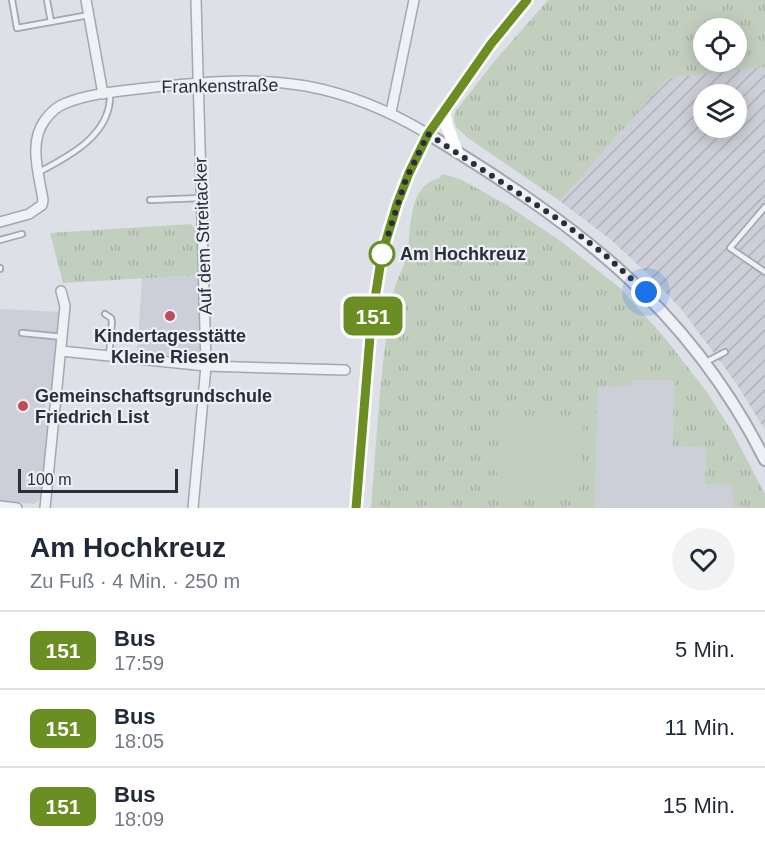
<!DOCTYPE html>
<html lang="de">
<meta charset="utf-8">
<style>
:root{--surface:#fff;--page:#f2f2f3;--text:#1f2937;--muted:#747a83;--line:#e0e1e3}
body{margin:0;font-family:Helvetica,sans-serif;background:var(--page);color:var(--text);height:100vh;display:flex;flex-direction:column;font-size:22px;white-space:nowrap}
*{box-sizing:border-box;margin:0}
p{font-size:20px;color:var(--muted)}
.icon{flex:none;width:33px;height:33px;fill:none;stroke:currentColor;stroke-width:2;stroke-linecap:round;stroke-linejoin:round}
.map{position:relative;height:508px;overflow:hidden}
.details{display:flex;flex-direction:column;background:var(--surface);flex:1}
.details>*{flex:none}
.badge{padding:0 12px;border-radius:9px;font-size:21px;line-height:39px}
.controls{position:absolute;left:693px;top:18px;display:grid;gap:12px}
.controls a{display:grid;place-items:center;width:54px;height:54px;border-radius:50%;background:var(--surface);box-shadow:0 3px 15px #0003;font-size:30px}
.scale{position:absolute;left:18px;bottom:15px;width:160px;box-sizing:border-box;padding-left:6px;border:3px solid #282e3b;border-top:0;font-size:16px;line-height:21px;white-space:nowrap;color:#282e3b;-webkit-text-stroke:4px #edeff4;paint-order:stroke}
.you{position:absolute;width:30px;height:30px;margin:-15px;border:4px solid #fff;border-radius:50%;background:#1a73e8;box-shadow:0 0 0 9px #1a73e833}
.map>.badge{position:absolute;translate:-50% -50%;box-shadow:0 0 0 3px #fff}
.round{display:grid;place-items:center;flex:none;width:63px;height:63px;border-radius:32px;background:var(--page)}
.overview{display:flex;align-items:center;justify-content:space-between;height:102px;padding:0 30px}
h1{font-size:28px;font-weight:700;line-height:45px}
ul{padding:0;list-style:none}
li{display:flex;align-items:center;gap:18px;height:78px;padding:0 30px;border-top:2px solid var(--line)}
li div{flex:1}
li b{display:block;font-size:22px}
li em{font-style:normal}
li .badge{min-width:66px;font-weight:700;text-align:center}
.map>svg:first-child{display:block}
.built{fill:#cccfd7}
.industrial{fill:url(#industrial-furrows);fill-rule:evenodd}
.grass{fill:url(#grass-tufts);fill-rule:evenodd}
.garden{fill:#c2cfbf}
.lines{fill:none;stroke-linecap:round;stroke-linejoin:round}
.service-casing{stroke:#a3a7af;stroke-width:8}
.minor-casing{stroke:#a3a7af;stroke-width:12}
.tertiary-casing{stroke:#a3a7af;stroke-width:14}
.service{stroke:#f0f1f5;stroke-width:4.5}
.minor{stroke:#f0f1f5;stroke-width:9}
.tertiary{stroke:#f0f1f5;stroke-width:10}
.secondary{stroke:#fff;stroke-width:12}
.line-casing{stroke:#fff;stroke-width:14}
.line{stroke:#6b8e23;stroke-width:9}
.walk{stroke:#282e3b;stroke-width:6;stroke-dasharray:0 10.8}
.stop-dot{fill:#fff;stroke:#6b8e23;stroke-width:3}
.poi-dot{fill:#c34a57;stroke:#edeff4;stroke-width:2}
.labels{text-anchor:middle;stroke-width:4.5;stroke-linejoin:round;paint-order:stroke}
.street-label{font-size:18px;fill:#282e3b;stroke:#edeff4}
.stop-label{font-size:18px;font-weight:bold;fill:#282e3b;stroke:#edeff4;text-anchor:start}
.poi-label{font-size:18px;font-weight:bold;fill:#282e3b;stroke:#edeff4}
</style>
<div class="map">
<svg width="765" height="508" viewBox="0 0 765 508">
<defs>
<pattern id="industrial-furrows" width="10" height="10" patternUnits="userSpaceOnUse" patternTransform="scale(1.5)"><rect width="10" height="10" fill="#cccfd7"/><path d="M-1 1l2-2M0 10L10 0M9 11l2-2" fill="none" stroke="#afb2b9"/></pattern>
<pattern id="grass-tufts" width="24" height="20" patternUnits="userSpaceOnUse" patternTransform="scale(1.5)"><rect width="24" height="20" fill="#c2cfbf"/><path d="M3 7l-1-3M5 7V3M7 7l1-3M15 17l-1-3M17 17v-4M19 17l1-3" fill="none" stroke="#a7b2a5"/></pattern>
</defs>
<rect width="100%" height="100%" fill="#dde0e6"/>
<g class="built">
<polygon points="199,275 201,354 193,362 137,356 142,278"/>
<polygon points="0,309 60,312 51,398 46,403 45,410 50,417 42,498 34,504 0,501"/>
<polygon points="631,380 674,380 674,445 706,448 705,483 733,485 733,508 595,508 598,386 630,386"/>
</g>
<path class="industrial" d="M765,67V430L736,383L682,310L648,274L610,239L560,201L668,78ZM704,94H736V128H704Z"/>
<g class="grass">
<path d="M548,0H765V67L668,78L560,201L468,138L456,127L454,119L455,112L493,63ZM736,28V62H704V28Z"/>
<path d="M442,174L460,179L507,205L562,242L620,288L664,337L707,392L734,435L765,494V508H733L732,485L705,484L706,448L673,446L674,380H631V386L598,387L595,508H371C377,437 380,364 393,294C395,281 404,269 407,255C412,229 407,185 440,178Z"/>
<polygon points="191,224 194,228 197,228 199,275 63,283 50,233"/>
</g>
<polygon class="garden" points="501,415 584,420 579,496 496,491"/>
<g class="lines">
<g class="service-casing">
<g id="service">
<polyline points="12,0 17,28 89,15"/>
<polyline points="47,0 51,22"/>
<path d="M39,172C70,156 112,134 110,93"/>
<polyline points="150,200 202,198"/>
<polyline points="765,207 730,248 765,272"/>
<polyline points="0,240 22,234"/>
<polyline points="0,268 0,269"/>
<polyline points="105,314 111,318 112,322 109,356"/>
<polyline points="22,333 63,337"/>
<polyline points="706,362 725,352"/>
</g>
</g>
<g class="minor-casing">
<g id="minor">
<polyline points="86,0 103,94"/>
<polyline points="391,112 414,0"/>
<path d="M0,222L29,214L42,205L43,200C39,175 28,142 45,120C50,113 58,106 66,103C91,93 121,91 147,88C199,82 253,77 306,86C350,94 390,111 428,134"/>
<polyline points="61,351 206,366 345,370"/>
<polyline points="0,506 17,508"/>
<polyline points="45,508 65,306 61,291"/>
<polyline points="193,508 206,366 196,0"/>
</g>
</g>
<g class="tertiary-casing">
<path id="tertiary" d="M428,134C572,222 687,304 765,460"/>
</g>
<use href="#service" class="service"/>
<use href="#minor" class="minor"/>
<use href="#tertiary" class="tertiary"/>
<g class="secondary">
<polyline points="444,110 447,126 457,152"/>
<polyline points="356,508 371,324 382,254 397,204 409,173 428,134 491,44 527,0"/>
</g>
</g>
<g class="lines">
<g class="line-casing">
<polyline id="line" points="356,508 371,324 382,254 397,204 409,173 428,134 491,44 527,0"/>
</g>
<use href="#line" class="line"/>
<polyline class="walk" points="382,254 406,179 428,134 561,221 604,254 646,292"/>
</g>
<circle class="stop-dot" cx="382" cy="254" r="12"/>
<g class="poi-dot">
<circle cx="170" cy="316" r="6"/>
<circle cx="23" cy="406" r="6"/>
</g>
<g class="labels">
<g class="street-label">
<text transform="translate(220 86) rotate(-1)" y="6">Frankenstraße</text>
<text transform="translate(203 236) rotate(-92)" y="6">Auf dem Streitacker</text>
</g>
<g class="stop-label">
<text x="400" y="260">Am Hochkreuz</text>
</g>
<g class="poi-label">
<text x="170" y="342">Kindertagesstätte<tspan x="170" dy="21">Kleine Riesen</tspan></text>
<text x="35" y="402" text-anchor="start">Gemeinschaftsgrundschule<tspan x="35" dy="21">Friedrich List</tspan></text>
</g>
</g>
</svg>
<div class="controls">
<a><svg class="icon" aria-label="locate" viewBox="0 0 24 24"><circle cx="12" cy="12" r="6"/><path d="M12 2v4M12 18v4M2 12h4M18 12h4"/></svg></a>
<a><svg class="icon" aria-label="layers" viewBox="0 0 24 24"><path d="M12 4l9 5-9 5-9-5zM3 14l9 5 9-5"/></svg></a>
</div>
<div class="scale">100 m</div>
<div class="you" style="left:646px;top:292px"></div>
<b class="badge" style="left:373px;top:316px;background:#6b8e23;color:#fff">151</b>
</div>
<section class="details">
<div class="overview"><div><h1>Am Hochkreuz</h1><p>Zu Fuß · 4 Min. · 250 m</p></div><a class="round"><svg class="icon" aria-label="heart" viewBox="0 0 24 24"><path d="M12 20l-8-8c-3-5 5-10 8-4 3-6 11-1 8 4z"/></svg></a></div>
<ul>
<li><span class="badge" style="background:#6b8e23;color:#fff">151</span><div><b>Bus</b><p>17:59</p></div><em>5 Min.</em></li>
<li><span class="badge" style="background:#6b8e23;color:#fff">151</span><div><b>Bus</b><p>18:05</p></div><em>11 Min.</em></li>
<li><span class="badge" style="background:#6b8e23;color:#fff">151</span><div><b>Bus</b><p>18:09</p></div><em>15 Min.</em></li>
</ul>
</section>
